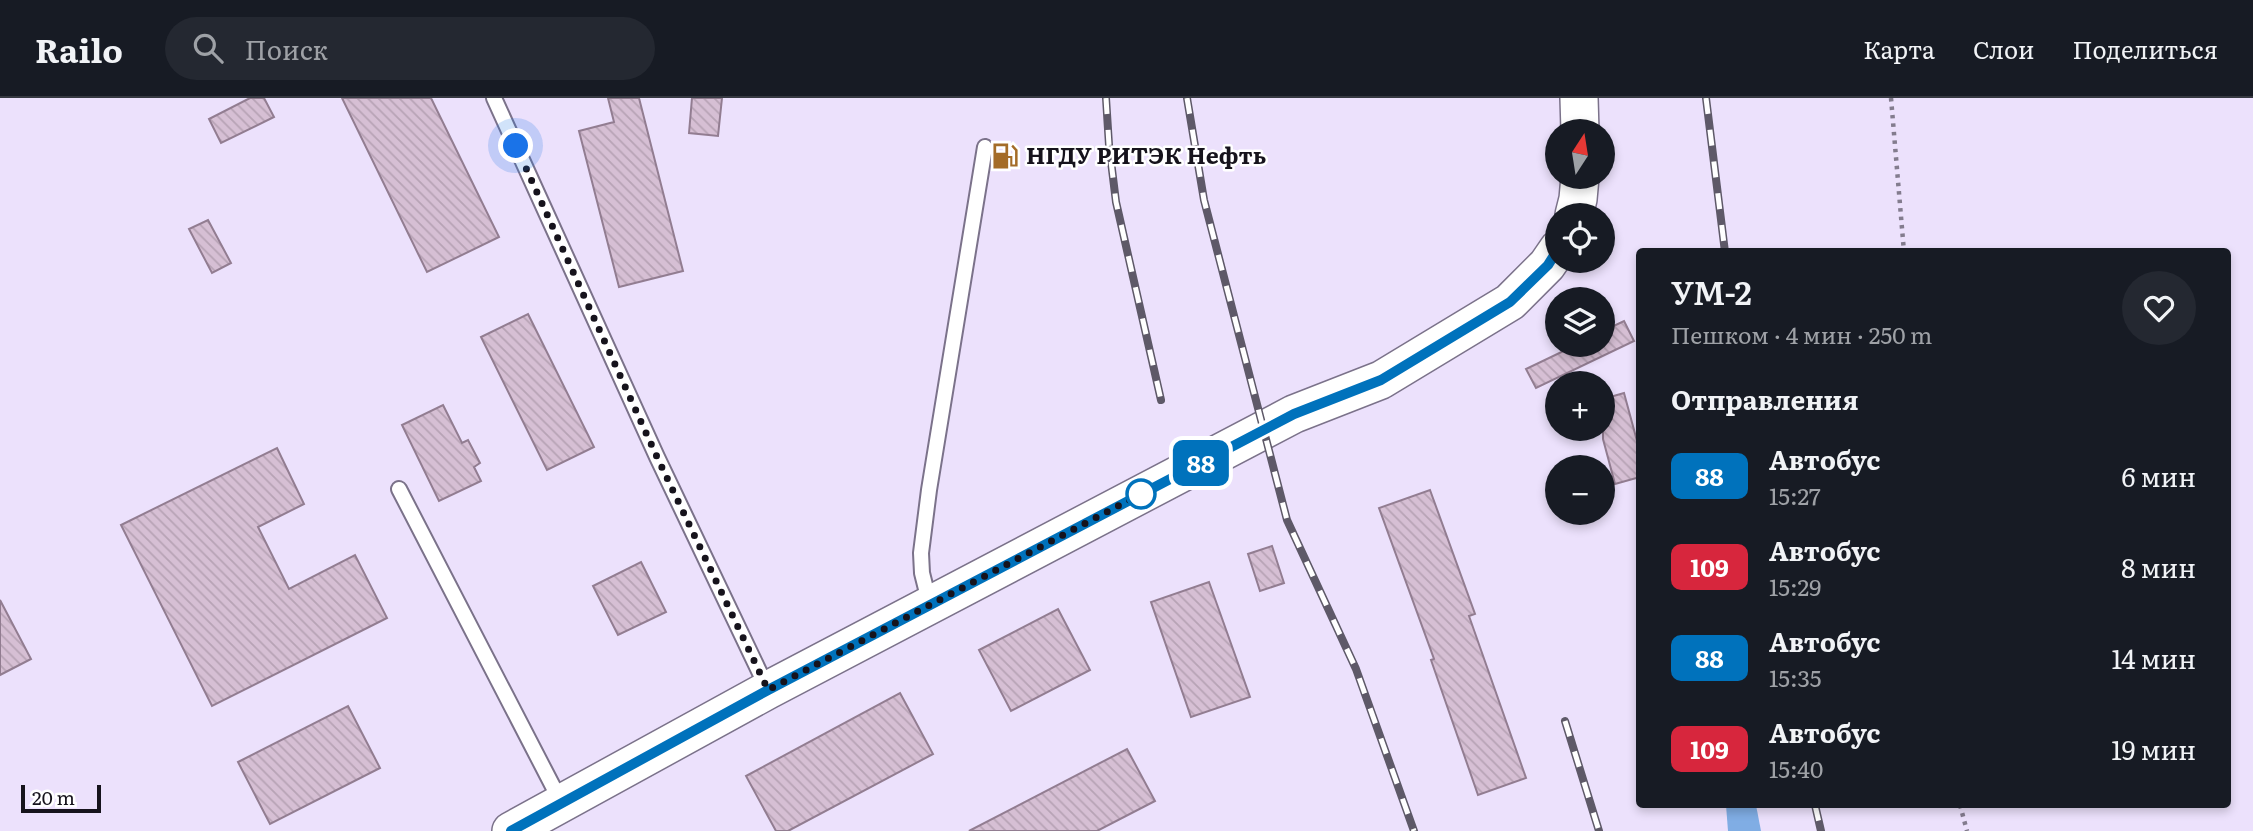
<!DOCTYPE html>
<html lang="ru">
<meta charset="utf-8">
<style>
:root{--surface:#171b24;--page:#242831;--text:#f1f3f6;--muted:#9ea1a6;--line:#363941}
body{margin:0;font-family:Literata,serif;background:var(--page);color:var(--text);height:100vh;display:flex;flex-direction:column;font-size:26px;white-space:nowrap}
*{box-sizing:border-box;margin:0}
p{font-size:23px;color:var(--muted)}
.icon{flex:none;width:38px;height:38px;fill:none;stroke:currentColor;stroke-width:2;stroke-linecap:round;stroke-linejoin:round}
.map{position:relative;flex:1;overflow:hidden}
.drawer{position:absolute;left:1636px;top:150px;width:595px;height:560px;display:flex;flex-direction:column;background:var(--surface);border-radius:7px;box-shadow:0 4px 10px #0003}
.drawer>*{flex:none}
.badge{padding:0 14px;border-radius:10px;font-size:24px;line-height:46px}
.needle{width:46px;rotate:12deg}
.buttons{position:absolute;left:1545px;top:21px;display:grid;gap:14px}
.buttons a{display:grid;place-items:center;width:70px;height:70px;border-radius:50%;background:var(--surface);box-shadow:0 4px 10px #0003;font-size:35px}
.scale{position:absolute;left:21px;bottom:18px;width:80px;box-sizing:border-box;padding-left:7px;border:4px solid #16131c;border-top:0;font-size:19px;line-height:24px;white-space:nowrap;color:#16131c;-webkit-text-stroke:5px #fff;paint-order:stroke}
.you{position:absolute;width:35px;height:35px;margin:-18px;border:5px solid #fff;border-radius:50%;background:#1a73e8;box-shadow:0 0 0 10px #1a73e833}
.map>.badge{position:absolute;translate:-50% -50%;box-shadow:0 0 0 4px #fff}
h2{padding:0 35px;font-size:26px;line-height:63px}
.round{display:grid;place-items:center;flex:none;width:74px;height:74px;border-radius:37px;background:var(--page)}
.headline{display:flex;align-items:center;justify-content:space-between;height:119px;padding:0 35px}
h1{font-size:33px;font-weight:600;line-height:52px}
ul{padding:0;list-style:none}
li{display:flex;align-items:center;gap:21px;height:91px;padding:0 35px}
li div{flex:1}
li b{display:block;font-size:26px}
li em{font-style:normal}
li .badge{min-width:77px;font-weight:700;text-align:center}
header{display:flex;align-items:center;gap:42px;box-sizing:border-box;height:98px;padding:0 35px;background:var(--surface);border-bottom:2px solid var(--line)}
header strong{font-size:33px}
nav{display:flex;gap:38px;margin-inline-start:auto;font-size:24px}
.search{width:490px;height:63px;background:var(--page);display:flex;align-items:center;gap:18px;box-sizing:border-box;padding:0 24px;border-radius:38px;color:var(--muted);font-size:26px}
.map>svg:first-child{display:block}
.water{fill:#80ade4}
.building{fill:url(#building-back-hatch);stroke:#927d91;stroke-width:2}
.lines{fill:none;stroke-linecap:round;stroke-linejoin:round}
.service-casing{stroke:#7b728a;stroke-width:18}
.tertiary-casing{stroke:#7b728a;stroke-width:40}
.path{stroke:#837c8e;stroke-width:4.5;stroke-dasharray:3.5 5;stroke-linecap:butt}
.service{stroke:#fff;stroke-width:14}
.tertiary{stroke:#fff;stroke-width:37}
.rail-casing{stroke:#5e5968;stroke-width:8}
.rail{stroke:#fff;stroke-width:5;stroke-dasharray:16;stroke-linecap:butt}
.line-casing{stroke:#fff;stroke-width:16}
.line{stroke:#0072bc;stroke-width:10}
.walk{stroke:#16131c;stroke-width:7;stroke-dasharray:0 12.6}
.stop-dot{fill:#fff;stroke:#0072bc;stroke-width:3.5}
.labels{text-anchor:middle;stroke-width:5;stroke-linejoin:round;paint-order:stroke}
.poi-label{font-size:23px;font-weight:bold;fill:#16131c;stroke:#fff;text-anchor:start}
</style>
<header>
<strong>Railo</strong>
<div class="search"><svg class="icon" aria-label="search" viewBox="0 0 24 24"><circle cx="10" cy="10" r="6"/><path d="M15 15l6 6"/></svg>Поиск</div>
<nav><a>Карта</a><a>Слои</a><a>Поделиться</a></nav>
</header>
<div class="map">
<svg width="2253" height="733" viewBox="0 0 2253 733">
<defs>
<pattern id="building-back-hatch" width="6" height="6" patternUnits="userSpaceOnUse" patternTransform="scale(1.75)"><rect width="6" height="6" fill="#d6bfd4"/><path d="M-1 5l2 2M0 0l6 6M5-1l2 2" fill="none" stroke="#b7a3b5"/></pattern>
</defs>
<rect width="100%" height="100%" fill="#ece1fc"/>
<polygon class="water" points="1726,707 1756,707 1761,733 1728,733"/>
<g class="building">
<polygon points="250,0 264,0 274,19 221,45 209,21"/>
<polygon points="342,0 431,0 499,139 427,174"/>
<polygon points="608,0 639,0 683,173 619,189 579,33 614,24"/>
<polygon points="692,0 722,0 718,38 689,35"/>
<polygon points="208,122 231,165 212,175 189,131"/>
<polygon points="528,216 594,349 547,372 481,239"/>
<polygon points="1624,223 1634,243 1536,290 1526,271 1576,247 1603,247 1603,233"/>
<polygon points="1624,295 1640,354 1640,379 1615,386 1603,341 1603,301"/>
<polygon points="443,307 462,345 468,342 480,365 474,369 481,383 439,403 402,327"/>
<polygon points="277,350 304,406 258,429 289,491 355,457 387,520 212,608 121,427"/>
<polygon points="1430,392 1475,516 1469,518 1526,680 1478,697 1431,562 1434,561 1379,410"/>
<polygon points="1272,448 1284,485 1260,493 1248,456"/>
<polygon points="641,464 666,514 618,537 593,488"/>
<polygon points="1209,484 1250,599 1191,619 1151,504"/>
<polygon points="0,502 31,561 0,577"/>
<polygon points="1058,511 1090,572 1011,613 979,552"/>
<polygon points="900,595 933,656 788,733 776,733 746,678"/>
<polygon points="348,608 380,670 270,726 238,664"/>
<polygon points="1127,651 1155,703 1097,733 969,733"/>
</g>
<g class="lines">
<g class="service-casing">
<g id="service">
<polyline points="494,0 657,359 768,592"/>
<polyline points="399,391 561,704"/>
<polyline points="930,507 922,475 921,455 929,392 985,49"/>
</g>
</g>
<g class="tertiary-casing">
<g id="tertiary">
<polyline points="1579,0 1580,33"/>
<polyline points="1574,117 1578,101 1580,79"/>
<polyline points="511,733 768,592 1294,316 1381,282 1510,204 1547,167 1558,151"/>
</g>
</g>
<g class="path">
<polyline points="1891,0 1904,154"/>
<polyline points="1960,707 1967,733"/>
</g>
<use href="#service" class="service"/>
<use href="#tertiary" class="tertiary"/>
<g class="rail-casing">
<g id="rail">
<polyline points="1106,0 1109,47 1116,104 1161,302"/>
<polyline points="1187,0 1204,102 1287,422 1356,571 1414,733"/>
<polyline points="1706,0 1725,154"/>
<polyline points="1565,623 1599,733"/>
<polyline points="1815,707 1821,733"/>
</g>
</g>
<use href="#rail" class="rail"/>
</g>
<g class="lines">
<g class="line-casing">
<polyline id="line" points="511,733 768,592 1294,316 1381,282 1510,204 1548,167 1558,151"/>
</g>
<use href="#line" class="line"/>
<polyline class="walk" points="516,48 657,359 768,592 1141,396"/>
</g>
<defs>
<g id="fuel-bare" transform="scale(2.1)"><path d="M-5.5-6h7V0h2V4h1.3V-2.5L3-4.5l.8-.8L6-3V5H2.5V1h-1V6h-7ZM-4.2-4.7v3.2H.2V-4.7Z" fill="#a46c28" stroke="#fff" stroke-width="2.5" paint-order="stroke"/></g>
</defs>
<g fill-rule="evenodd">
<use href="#fuel-bare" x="1005" y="58"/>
</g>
<circle class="stop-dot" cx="1141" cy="396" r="14"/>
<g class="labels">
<g class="poi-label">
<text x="1026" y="66">НГДУ РИТЭК Нефть</text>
</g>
</g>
</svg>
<div class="buttons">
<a><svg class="needle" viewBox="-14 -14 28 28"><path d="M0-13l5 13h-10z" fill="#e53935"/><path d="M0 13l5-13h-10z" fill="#9ea1a6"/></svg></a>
<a><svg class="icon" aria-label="locate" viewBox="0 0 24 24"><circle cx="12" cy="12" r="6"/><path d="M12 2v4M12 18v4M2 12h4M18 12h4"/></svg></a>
<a><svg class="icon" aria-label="layers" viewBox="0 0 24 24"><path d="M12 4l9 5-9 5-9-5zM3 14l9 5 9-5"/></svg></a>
<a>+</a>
<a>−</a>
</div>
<div class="scale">20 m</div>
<div class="you" style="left:516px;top:48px"></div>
<b class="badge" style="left:1201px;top:365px;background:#0072bc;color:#fff">88</b>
<section class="drawer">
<div class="headline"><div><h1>УМ-2</h1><p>Пешком · 4 мин · 250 m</p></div><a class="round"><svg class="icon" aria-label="heart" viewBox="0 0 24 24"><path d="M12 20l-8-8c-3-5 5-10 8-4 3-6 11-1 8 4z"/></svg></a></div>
<h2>Отправления</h2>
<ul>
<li><span class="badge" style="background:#0072bc;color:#fff">88</span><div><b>Автобус</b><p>15:27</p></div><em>6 мин</em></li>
<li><span class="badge" style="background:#d7263d;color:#fff">109</span><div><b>Автобус</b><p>15:29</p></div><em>8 мин</em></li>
<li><span class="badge" style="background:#0072bc;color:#fff">88</span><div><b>Автобус</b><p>15:35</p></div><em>14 мин</em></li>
<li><span class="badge" style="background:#d7263d;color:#fff">109</span><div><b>Автобус</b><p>15:40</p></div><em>19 мин</em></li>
</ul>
</section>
</div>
